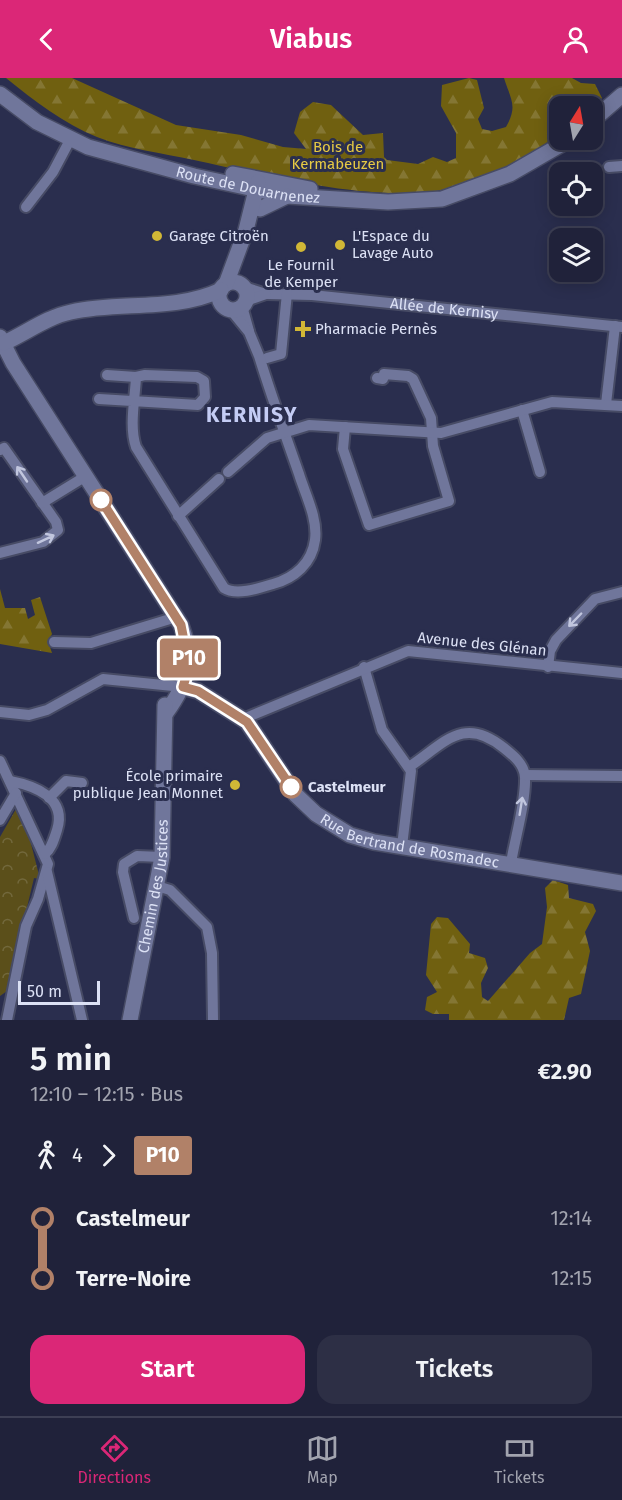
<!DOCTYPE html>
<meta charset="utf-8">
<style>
:root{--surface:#20223a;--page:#2d2f45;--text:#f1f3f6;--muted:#a2a4af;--line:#3d3f54;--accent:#db2777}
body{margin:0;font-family:"Fira Sans",sans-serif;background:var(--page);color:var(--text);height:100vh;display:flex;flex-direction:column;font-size:22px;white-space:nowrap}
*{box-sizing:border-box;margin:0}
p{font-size:20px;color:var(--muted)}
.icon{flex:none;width:33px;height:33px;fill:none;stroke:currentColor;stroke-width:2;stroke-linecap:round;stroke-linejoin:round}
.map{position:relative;height:942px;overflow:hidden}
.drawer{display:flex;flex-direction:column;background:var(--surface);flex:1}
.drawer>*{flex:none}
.badge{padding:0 12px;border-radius:4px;font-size:21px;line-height:39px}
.needle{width:39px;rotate:11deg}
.controls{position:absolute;left:549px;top:18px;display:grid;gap:12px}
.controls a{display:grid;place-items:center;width:54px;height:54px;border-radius:12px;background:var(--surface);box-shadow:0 3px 15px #0003,0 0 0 2px var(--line);font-size:30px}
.scale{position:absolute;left:18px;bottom:15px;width:82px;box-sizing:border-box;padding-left:6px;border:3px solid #dce1f5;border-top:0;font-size:16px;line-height:21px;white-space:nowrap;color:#dce1f5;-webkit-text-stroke:4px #2a2e4e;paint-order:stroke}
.map>.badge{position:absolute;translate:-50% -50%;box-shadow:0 0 0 3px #fff}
.legs{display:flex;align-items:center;gap:9px;height:66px;padding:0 30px;font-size:20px}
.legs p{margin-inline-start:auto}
.overview{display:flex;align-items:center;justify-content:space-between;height:102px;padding:0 30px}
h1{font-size:33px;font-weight:600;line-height:45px}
.cta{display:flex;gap:12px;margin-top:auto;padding:12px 30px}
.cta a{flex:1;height:69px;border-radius:18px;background:var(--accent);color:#fff;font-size:24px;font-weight:600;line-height:69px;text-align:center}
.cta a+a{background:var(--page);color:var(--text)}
ul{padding:0 30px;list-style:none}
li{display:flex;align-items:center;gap:21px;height:60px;font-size:22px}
li i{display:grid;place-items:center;width:9px;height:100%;margin:0 8px;background:currentColor}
li i::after{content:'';width:15px;height:15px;margin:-8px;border:4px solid;border-radius:50%;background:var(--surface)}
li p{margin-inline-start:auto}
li:first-child i{background:linear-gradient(#0000 50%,currentColor 0)}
li:last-child i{background:linear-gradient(currentColor 50%,#0000 0)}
header{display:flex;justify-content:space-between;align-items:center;height:78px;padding:0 30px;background:var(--accent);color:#fff;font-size:27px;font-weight:600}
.menu{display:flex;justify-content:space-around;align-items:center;height:84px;border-top:2px solid var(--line);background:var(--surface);font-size:16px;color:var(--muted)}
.menu a{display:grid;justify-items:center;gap:3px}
.menu .on{color:var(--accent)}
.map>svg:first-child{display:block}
.forest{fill:url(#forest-firs)}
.park{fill:url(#park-crowns)}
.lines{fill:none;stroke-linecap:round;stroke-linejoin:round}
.street-casing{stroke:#474b65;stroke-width:14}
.secondary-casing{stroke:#474b65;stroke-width:18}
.street{stroke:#70769b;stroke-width:10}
.secondary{stroke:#70769b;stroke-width:15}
.oneway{stroke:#c1c6de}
.line-1-casing{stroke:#fff;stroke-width:14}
.line-1{stroke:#b18168;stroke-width:9}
.poi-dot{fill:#d1b736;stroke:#2a2e4e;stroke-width:2}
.stop-1-dot{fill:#fff;stroke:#b18168;stroke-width:3}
.labels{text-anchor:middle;stroke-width:6;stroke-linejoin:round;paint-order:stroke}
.park-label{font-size:15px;fill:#e7ca44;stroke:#2a2e4e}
.street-label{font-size:15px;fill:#dce1f5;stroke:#2a2e4e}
.poi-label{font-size:15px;fill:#dce1f5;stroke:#2a2e4e;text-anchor:start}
.stop-label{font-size:15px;font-weight:bold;fill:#dce1f5;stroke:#2a2e4e;text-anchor:start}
.district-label{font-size:21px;font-weight:bold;letter-spacing:1.5px;fill:#c4ccf4;stroke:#2a2e4e}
</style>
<header><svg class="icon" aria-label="back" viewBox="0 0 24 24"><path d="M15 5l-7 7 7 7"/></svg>Viabus<svg class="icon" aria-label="person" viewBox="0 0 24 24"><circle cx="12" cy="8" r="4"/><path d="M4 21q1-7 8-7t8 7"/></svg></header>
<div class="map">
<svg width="622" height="942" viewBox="0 0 622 942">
<defs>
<pattern id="forest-firs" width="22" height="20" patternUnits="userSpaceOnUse" patternTransform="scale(1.5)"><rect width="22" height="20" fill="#706010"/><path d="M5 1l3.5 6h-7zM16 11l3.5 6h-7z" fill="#847633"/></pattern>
<pattern id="park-crowns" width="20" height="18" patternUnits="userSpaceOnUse" patternTransform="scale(1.5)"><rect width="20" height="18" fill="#5b4f1a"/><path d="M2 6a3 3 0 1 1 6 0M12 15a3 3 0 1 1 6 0" fill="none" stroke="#72683c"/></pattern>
</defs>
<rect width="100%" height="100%" fill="#2a2e4e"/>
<g class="forest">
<path d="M6,0H72L176,47L241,57L283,69L306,71L294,55L300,34L313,24L331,27L363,57L383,55L384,79L387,82L418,86L433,79L447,84L456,80V55L441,28L442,7L469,0L477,2L484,30L478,41L482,51L492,53L506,49C518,28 511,22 504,0H572L581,5L595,6L602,20L593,31L592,28H560L559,56C526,80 487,102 446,111C379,126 263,97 194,82C162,75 128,71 97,59C65,46 33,22 6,0Z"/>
<polygon points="0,511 5,530 25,530 28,541 35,537 31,522 40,519 52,556 48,563 52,575 0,566"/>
<polygon points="553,802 568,807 569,820 593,826 596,833 585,854 590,873 581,916 569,920 564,942 449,942 449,936 433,936 425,932 427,919 437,914 426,897 431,846 437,839 448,840 470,866 469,875 485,880 488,890 481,905 482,919 488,923 530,875 542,866 547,829 545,810"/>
</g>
<polygon class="park" points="16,731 25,742 40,801 34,800 7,913 0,918 0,759"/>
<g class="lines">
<g class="street-casing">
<g id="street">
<polyline points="609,89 622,88"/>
<polyline points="26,129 53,94 70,62"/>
<path id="s1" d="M244,209L266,216L312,217L622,249"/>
<polyline points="246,223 266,216"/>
<polyline points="242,228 249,253"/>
<polyline points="267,280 281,276 287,215"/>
<polyline points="107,297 136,299"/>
<path d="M99,321L198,327L205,319L204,303L197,299L145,297L136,299C135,321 129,349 136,369L224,510C236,518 260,510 273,506C295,500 312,485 315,462C318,440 305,416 299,396C285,356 271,317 259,278L249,254L231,232"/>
<polyline points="606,326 615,248"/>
<polyline points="522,332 540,394"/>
<polyline points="345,349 343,371 369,447 449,423 433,368 431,340 413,301 408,298 384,296 383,301 377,300"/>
<polyline points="0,372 4,370 56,444 58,452 43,464 0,475"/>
<polyline points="228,394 267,360 309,347 441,355 552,324 622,328"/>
<polyline points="42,425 86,398"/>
<polyline points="178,438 219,401"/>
<polyline points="54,564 91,565 170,541"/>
<polyline points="364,589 382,652 411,693 402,768"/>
<polyline points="548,589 550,573 556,562 595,521 622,514"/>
<polyline points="0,634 29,637 47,632 103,601 183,609"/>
<polyline points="243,641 408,573 622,595"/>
<polyline points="0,683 48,786 38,821 26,848 7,942"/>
<path d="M409,689C445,665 463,637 504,670C514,678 524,686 525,699C526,724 515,760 511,785"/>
<polyline points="525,697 622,698"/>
<path d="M10,703C36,708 67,720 57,752C54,761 52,770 45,776"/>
<polyline points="49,720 66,703 82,705"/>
<polyline points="0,742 16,715"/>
<polyline points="47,794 82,942"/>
<polyline points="157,808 170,812 207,849 212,875 213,942"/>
<polyline points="134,840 123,794 124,786 137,778 162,779"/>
</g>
</g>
<g class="secondary-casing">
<g id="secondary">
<path id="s2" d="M0,16L37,44L88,69L194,98L287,118L388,124L442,121L510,96L569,62"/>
<polyline points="592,43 622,17"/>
<polyline points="233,96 310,111"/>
<polyline points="260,131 287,118"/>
<circle cx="233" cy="218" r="14"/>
<polyline points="226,206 246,152 258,104"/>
<path d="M0,259L13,285L181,547C195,585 188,604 166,635"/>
<path d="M4,265C26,255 47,239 71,234C120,223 174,234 221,212"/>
<path id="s3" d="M183,609L198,613L247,644L296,717L316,736L350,757L374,764L622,805"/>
<path id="s4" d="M130,942L162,779L165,627"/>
</g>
</g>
<use href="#street" class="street"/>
<use href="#secondary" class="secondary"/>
</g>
<defs><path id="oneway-shaft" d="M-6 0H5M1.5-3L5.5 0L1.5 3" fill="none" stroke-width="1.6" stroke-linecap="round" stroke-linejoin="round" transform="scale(1.5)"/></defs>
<g class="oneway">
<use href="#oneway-shaft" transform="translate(22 396) rotate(-124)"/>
<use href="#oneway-shaft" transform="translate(46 461) rotate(-25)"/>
<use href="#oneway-shaft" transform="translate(575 542) rotate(134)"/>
<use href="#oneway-shaft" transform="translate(521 728) rotate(-81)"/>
</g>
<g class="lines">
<g class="line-1-casing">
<polyline id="line-1" points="101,422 181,547 189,588 183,609 198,613 247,644 291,709"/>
</g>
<use href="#line-1" class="line-1"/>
</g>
<g class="poi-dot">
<circle cx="157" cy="158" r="6"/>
<circle cx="340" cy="167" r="6"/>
<circle cx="301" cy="169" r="6"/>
<path d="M300 242h6v6h6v6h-6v6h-6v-6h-6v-6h6z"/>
<circle cx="235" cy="707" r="6"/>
</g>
<g class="stop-1-dot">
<circle cx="101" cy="422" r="10"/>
<circle cx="291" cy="709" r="10"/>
</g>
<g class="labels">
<g class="park-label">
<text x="338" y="74">Bois de<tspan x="338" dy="17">Kermabeuzen</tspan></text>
</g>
<g class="street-label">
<text dy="5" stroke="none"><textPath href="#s2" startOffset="268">Route de Douarnenez</textPath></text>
<text dy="5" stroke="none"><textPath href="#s1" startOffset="202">Allée de Kernisy</textPath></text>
<text transform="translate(482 566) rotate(6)" y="5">Avenue des Glénan</text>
<text dy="5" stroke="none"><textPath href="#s3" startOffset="288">Rue Bertrand de Rosmadec</textPath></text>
<text dy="5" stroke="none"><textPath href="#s4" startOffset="136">Chemin des Justices</textPath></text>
</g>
<g class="poi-label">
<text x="169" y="163">Garage Citroën</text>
<text x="352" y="163">L'Espace du<tspan x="352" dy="17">Lavage Auto</tspan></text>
<text x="301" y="192" text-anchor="middle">Le Fournil<tspan x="301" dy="17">de Kemper</tspan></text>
<text x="315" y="256">Pharmacie Pernès</text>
<text x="223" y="703" text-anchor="end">École primaire<tspan x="223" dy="17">publique Jean Monnet</tspan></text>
</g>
<g class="stop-label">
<text x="308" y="714">Castelmeur</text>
</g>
<g class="district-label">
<text x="252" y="344">KERNISY</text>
</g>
</g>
</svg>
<div class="controls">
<a><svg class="needle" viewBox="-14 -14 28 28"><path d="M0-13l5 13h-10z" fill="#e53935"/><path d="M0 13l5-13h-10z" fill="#a2a4af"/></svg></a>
<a><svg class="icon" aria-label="locate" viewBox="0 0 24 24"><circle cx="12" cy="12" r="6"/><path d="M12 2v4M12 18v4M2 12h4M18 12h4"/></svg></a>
<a><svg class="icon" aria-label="layers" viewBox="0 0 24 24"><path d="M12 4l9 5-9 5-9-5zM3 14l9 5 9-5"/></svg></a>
</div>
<div class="scale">50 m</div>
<b class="badge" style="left:189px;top:580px;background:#b18168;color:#fff">P10</b>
</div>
<section class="drawer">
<div class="overview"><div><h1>5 min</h1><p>12:10 – 12:15 · Bus</p></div><b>€2.90</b></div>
<div class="legs"><svg class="icon" aria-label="walk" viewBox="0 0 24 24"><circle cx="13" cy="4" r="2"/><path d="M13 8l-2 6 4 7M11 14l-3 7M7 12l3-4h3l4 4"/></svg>4<svg class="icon" aria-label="forward" viewBox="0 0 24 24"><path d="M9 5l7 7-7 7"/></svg><b class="badge" style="background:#b18168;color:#fff">P10</b></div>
<ul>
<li><i style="color:#b18168"></i><b>Castelmeur</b><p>12:14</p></li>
<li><i style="color:#b18168"></i><b>Terre-Noire</b><p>12:15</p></li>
</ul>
<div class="cta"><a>Start</a><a>Tickets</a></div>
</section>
<nav class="menu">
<a class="on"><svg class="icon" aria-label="directions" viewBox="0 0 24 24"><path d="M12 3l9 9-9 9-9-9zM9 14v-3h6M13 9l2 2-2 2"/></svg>Directions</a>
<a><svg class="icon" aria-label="map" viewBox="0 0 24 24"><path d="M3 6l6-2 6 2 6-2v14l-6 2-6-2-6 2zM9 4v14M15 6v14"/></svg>Map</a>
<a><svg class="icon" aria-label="tickets" viewBox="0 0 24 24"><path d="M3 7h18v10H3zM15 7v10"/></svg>Tickets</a>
</nav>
